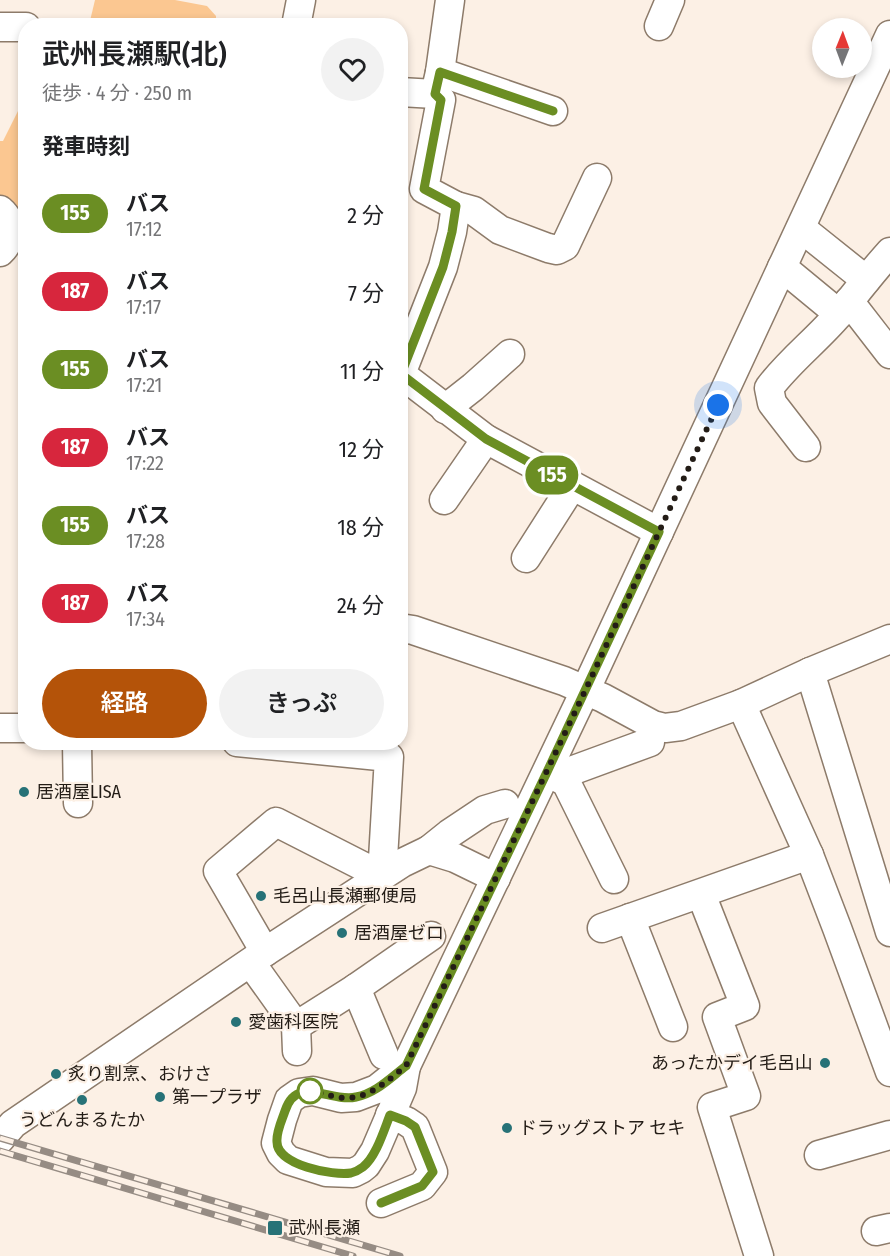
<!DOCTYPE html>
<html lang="ja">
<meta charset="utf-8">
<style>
:root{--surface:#fff;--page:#f2f2f2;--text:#202124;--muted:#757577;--accent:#b45309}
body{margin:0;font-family:"Fira Sans Condensed","Noto Sans JP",sans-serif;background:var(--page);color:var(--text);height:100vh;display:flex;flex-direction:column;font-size:22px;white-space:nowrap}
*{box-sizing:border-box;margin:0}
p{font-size:20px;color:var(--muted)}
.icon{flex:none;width:33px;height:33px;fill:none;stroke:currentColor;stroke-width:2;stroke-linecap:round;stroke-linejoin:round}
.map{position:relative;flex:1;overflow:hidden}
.side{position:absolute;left:18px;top:18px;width:390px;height:732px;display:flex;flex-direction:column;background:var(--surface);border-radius:24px;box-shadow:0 3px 9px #0003}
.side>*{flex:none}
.badge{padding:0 12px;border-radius:20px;font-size:21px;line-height:39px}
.needle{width:39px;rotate:1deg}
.tools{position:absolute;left:812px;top:18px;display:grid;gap:12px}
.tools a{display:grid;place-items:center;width:60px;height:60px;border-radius:50%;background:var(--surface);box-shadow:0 3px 9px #0003;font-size:30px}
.you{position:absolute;width:30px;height:30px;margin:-15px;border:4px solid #fff;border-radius:50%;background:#1a73e8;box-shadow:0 0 0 9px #1a73e833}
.map>.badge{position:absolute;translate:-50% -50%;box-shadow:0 0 0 3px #fff}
h2{padding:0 24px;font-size:22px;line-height:54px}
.round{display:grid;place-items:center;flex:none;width:63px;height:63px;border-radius:32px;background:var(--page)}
.summary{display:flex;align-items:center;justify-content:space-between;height:102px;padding:0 24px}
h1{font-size:28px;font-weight:600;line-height:45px}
.button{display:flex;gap:12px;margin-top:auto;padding:12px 24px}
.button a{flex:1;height:69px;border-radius:36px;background:var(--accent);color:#fff;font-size:24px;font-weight:600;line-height:69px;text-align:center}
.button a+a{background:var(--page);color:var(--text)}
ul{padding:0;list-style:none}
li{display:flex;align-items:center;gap:18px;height:78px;padding:0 24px}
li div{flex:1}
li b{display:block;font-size:22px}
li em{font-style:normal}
li .badge{min-width:66px;font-weight:700;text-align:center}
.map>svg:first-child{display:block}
.green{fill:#fbc791}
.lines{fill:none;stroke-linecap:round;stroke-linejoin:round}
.minor-casing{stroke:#8d7b6a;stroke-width:31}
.minor{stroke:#fff;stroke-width:28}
.rail-casing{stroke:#968c84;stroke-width:7}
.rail{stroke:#fcf0e5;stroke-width:4.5;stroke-dasharray:14;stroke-linecap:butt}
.line-casing{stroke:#fff;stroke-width:14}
.line{stroke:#6b8e23;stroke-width:9}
.walk{stroke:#231c16;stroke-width:6;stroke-dasharray:0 10.8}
.poi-dot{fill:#277277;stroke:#fcf0e5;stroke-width:2}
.stop-dot{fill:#fff;stroke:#6b8e23;stroke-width:3}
.labels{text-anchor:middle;stroke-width:4.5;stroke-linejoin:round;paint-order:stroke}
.poi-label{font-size:18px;fill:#231c16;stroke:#fcf0e5;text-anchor:start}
</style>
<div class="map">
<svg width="890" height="1256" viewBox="0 0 890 1256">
<rect width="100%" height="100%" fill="#fcf0e5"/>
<g class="green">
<polygon points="95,0 175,0 207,6 216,16 216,25 89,25"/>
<polygon points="25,97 25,222 22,220 0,197 0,141 3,141"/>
</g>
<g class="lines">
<g class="minor-casing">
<g id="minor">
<polyline points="450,0 440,72 435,94 441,100 424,189 456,206 452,232 443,267 401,374 486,439 659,532"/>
<polyline points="296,26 301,0"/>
<polyline points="659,26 670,0"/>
<polyline points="0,27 26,27"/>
<polyline points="440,72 553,111"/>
<polyline points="400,92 435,94"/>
<polyline points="456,206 474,211 500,230 548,248 557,250 565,246 597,178"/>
<path d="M0,210C14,222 13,240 0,252"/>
<polyline points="801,228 866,280"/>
<polyline points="782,267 839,314"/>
<polyline points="849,301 890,354"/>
<polyline points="445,409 473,387 510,354"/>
<path d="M806,447L772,403L769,388C789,361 817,340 839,314C856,293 872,272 890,252"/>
<polyline points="444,500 486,439"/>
<polyline points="526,558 572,486"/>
<polyline points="400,628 413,630 564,681 603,698 653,725 665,728 681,726 741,704 810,672 890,639"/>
<polyline points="810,672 890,932"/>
<polyline points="741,704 809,855 837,928 890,1072"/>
<polyline points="0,728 26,728"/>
<polyline points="77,742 78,803"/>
<polyline points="237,742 389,757 382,876 276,822 218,871 265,952"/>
<polyline points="571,771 650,742"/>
<polyline points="547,772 566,782 614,879"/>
<polyline points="429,850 449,834 485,810 505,804"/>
<polyline points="701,894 745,1006 717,1017 746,1096 712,1107 759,1256"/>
<polyline points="630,918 673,1027"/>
<polyline points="602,928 809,855"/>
<polyline points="251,963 296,1026 356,988 431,936"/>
<polyline points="356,988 384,1055"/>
<polyline points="296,1026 297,1051"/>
<polyline points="406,1066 585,691 890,35"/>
<polygon points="406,1066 402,1088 375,1151 366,1165 361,1169 353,1173 326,1172 288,1160 281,1153 276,1143 282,1120 289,1100 299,1093 313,1091 341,1098 356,1097 377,1089"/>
<polyline points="0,1139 13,1124 265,952 402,863 429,850 455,858 496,878"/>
<polyline points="819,1155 890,1135"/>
<polyline points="381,1203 422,1186 433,1172 415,1127 406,1121 390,1115"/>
<polyline points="876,1231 890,1228"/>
</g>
</g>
<use href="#minor" class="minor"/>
<g class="rail-casing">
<g id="rail">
<polyline points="0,1138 400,1256"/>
<polyline points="0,1151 353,1256"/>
</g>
</g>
<use href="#rail" class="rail"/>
</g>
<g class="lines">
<g class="line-casing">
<path id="line" d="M381,1203L422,1186L433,1172L415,1127L406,1121L390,1115C384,1130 376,1157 363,1167C359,1170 355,1172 351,1173C333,1176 277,1165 277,1142C276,1132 282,1120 285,1111C297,1074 330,1103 356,1097C376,1093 390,1078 406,1066L547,772L659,532L486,439L401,374L443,267L452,232L456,206L424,189L441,100L435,94L440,72L553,111"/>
</g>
<use href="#line" class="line"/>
<path class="walk" d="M310,1091C321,1092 332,1097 343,1098C369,1099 387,1081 406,1066L585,691L718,405"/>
</g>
<g class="poi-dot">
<circle cx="24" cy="792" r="6"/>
<circle cx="261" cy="896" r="6"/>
<circle cx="342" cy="933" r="6"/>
<circle cx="236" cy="1022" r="6"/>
<circle cx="825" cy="1063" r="6"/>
<circle cx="56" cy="1074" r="6"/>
<circle cx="160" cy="1097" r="6"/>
<circle cx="82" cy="1100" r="6"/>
<circle cx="507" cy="1128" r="6"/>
<rect x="267" y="1220" width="16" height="16" rx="3"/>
</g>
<circle class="stop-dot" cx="310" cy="1091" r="12"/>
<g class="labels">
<g class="poi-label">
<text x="36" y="798">居酒屋LISA</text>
<text x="273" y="902">毛呂山長瀬郵便局</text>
<text x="354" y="939">居酒屋ゼロ</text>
<text x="248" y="1028">愛歯科医院</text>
<text x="813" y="1069" text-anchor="end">あったかデイ毛呂山</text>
<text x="68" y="1080">炙り割烹、おけさ</text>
<text x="172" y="1103">第一プラザ</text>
<text x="82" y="1126" text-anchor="middle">うどんまるたか</text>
<text x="519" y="1134">ドラッグストア セキ</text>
<text x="288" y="1234">武州長瀬</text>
</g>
</g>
</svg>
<div class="tools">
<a><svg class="needle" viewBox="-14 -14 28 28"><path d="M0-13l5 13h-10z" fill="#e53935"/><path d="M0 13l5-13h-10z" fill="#757577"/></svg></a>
</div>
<div class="you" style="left:718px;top:405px"></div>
<b class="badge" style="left:552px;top:475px;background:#6b8e23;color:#fff">155</b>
<section class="side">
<div class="summary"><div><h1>武州長瀬駅(北)</h1><p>徒歩 · 4 分 · 250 m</p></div><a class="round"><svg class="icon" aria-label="heart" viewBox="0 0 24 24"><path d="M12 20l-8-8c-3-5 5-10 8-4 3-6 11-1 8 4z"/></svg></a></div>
<h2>発車時刻</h2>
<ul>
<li><span class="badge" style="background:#6b8e23;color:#fff">155</span><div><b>バス</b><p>17:12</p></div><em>2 分</em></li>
<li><span class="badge" style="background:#d7263d;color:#fff">187</span><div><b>バス</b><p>17:17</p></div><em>7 分</em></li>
<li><span class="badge" style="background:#6b8e23;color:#fff">155</span><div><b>バス</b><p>17:21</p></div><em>11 分</em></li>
<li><span class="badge" style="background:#d7263d;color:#fff">187</span><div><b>バス</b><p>17:22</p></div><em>12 分</em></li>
<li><span class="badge" style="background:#6b8e23;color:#fff">155</span><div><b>バス</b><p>17:28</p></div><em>18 分</em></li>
<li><span class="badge" style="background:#d7263d;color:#fff">187</span><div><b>バス</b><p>17:34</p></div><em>24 分</em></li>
</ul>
<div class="button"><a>経路</a><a>きっぷ</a></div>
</section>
</div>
